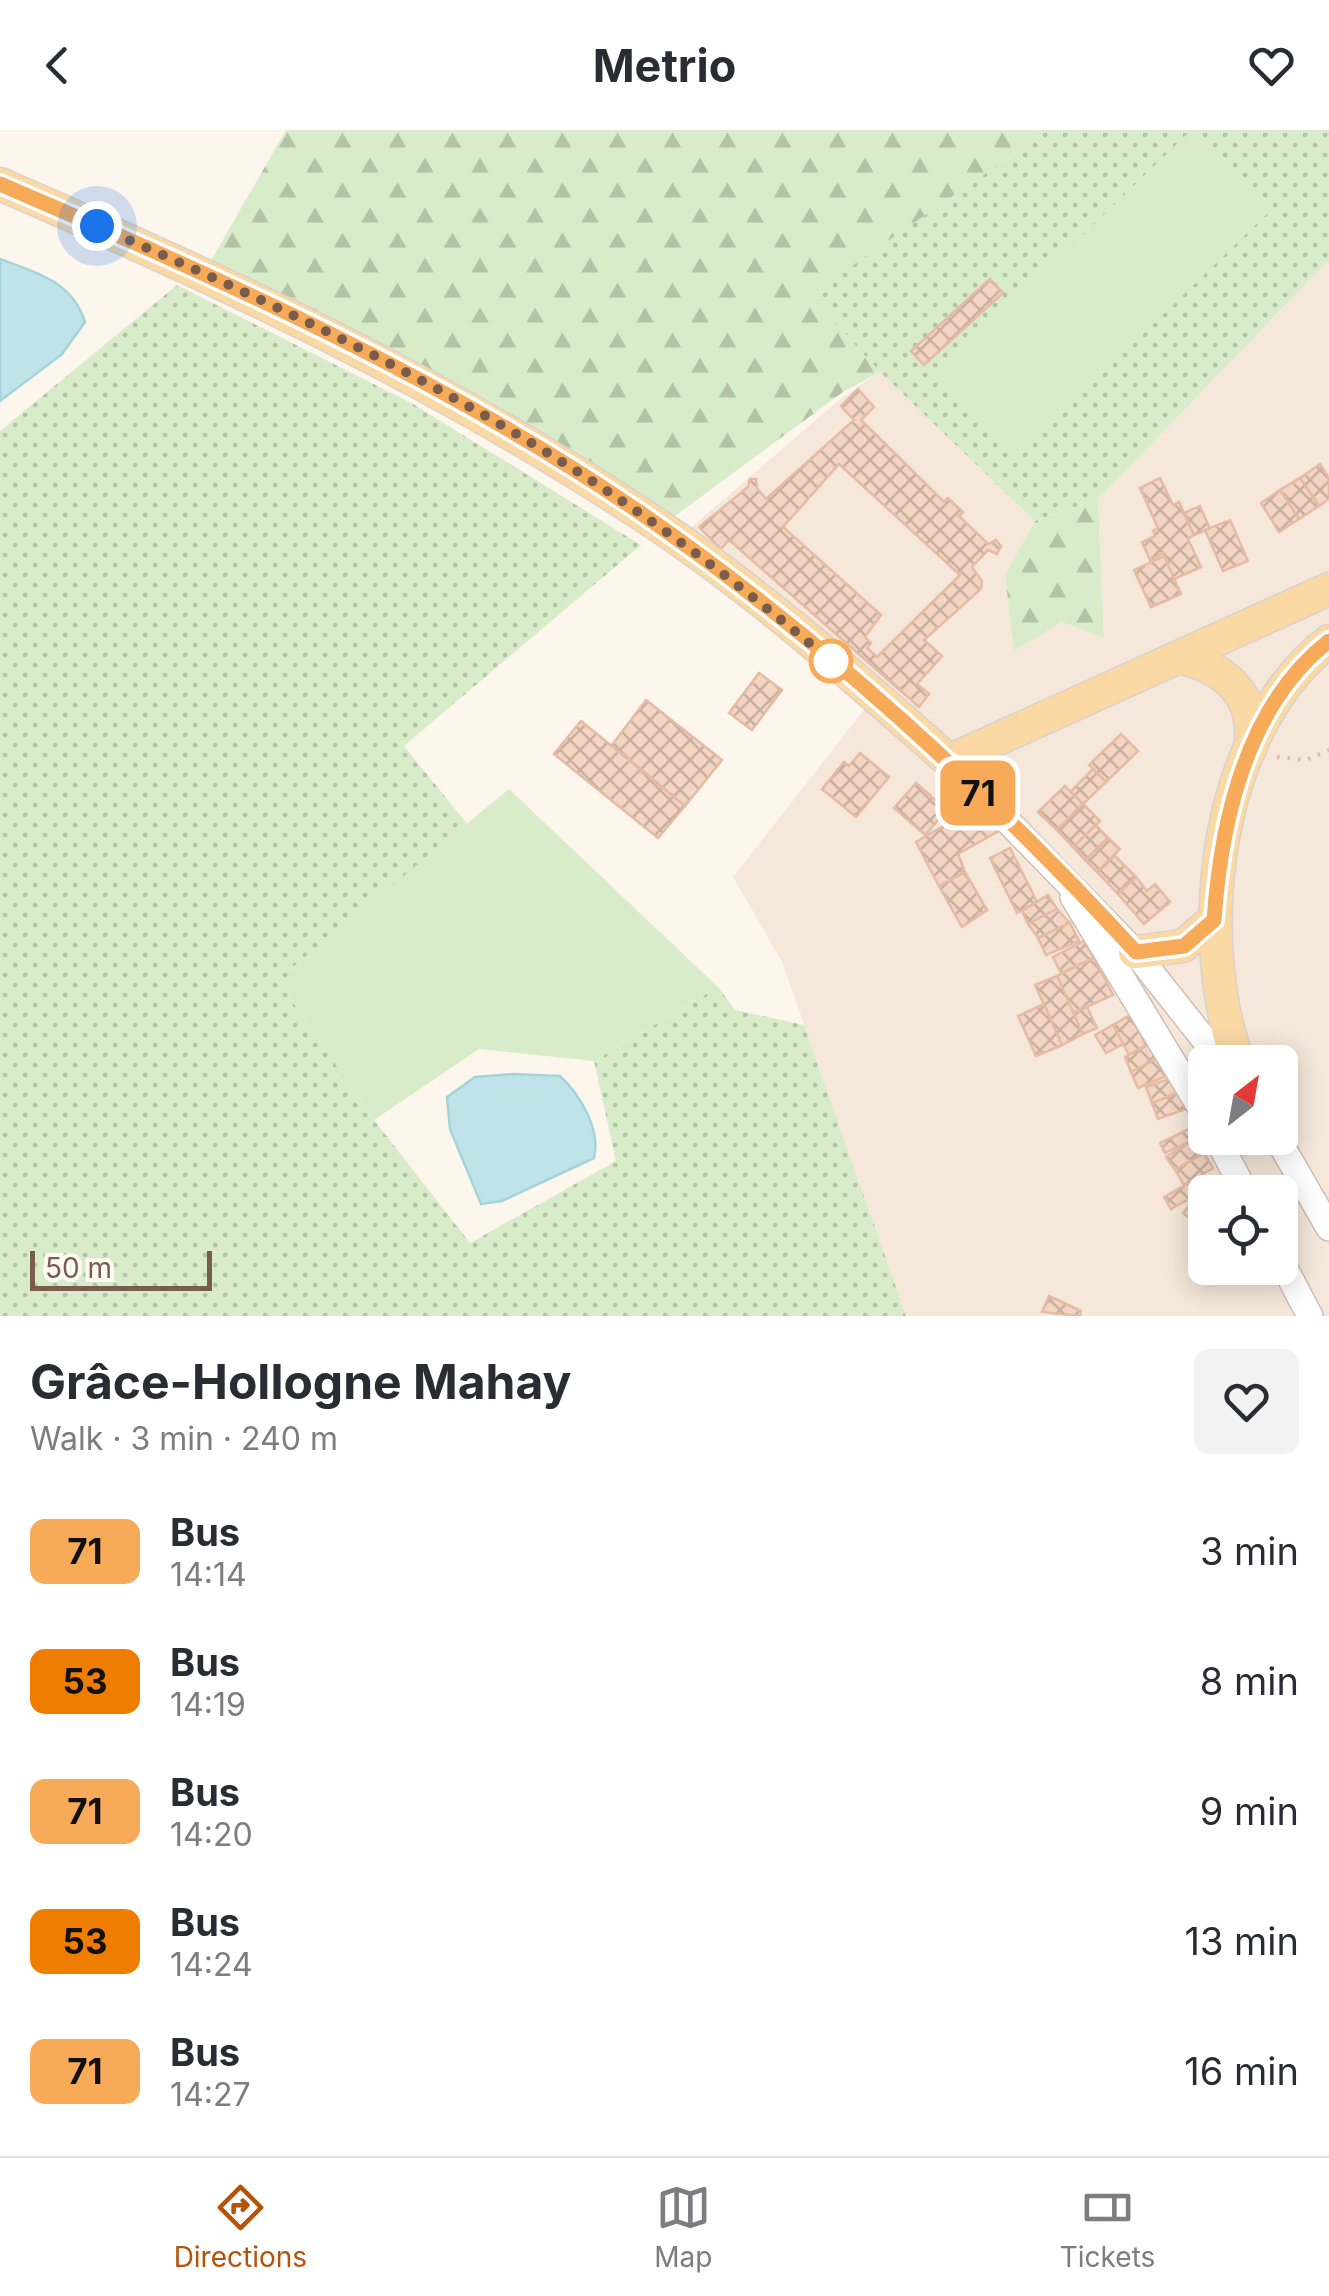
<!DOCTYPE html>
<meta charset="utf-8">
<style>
:root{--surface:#fff;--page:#f2f2f3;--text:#2b2b33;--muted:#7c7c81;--line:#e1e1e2;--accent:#b45309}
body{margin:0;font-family:Inter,sans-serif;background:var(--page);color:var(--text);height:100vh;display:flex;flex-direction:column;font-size:38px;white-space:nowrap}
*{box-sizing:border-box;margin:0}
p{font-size:32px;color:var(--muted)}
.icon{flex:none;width:55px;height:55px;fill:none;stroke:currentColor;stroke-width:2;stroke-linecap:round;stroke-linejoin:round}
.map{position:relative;height:1186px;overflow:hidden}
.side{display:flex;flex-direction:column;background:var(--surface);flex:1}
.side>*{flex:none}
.badge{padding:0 20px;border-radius:15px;font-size:35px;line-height:65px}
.needle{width:65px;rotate:31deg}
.buttons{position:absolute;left:1188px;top:915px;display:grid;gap:20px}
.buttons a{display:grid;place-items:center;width:110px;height:110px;border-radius:15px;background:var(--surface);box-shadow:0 5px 25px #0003;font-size:50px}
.scale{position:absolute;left:30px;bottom:25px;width:182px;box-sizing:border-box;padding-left:10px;border:5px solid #7a5c4d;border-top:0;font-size:28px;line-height:35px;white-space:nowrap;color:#7a5c4d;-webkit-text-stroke:8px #fffaf3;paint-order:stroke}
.you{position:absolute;width:50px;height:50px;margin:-25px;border:8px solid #fff;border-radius:50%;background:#1a73e8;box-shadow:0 0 0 15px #1a73e833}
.map>.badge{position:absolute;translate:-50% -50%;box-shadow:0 0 0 5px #fff}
.round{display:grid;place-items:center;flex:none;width:105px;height:105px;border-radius:15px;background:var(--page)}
.summary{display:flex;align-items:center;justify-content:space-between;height:170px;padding:0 30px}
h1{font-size:48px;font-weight:700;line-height:75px}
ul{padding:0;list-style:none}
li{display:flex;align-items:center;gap:30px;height:130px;padding:0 30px}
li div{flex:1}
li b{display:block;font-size:38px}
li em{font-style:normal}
li .badge{min-width:110px;font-weight:700;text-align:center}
header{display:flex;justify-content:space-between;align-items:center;height:130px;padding:0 30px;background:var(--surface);font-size:45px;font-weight:700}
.dock{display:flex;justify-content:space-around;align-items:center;height:140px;border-top:2px solid var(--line);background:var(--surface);font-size:28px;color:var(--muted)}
.dock a{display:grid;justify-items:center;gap:5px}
.dock .active{color:var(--accent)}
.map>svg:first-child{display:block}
.residential{fill:#f5e8da;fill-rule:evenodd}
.green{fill:url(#green-dots)}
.forest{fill:url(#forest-firs)}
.pitch{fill:#d8ecc9}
.water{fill:#bfe3e8;stroke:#a5d3da;stroke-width:2.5}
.building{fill:url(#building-cross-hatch);stroke:#e6bba3;stroke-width:2.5;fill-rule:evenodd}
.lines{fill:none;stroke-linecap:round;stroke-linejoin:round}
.minor-casing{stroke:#d1beb0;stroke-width:28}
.major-casing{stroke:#dad1cd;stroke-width:35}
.path{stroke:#d9b8a5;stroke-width:4;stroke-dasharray:2.5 8;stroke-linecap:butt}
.minor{stroke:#fff;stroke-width:25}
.major{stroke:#fbd9a5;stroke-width:32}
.line-casing{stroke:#fff;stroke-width:22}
.line{stroke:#f7ab59;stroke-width:15}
.walk{stroke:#7a5c4d;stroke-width:10;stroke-dasharray:0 18}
.stop-dot{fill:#fff;stroke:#f7ab59;stroke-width:5}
</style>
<header><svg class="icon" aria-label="back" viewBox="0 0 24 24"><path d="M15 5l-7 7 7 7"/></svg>Metrio<svg class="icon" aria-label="heart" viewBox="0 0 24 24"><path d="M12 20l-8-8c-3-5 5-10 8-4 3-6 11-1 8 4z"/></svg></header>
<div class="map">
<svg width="1329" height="1186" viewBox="0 0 1329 1186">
<defs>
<pattern id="green-dots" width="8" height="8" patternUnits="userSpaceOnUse" patternTransform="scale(2.5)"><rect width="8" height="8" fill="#d8ecc9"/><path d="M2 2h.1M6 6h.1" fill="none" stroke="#b4c2a5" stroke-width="1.8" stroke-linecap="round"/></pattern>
<pattern id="forest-firs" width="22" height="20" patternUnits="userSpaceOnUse" patternTransform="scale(2.5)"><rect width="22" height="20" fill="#d8ecc9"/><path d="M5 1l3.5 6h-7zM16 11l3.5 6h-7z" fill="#b4c2a5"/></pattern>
<pattern id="building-cross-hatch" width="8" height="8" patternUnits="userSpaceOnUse" patternTransform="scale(2.5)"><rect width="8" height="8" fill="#f3d5c3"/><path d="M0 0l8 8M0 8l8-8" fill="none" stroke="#cab0a1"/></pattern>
</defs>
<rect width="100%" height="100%" fill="#fdf6ec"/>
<path class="residential" d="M1329,130V1186H906L782,832L733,747L867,576L922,584L687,401L839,270L880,242L1035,391L1005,445L1014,520L1061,492L1104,506L1098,369ZM1205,932H1280V1008H1205ZM1205,1062H1280V1138H1205Z"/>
<g class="green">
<polygon points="1048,0 1329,0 1329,130 1098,369 1035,391 880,242 809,165"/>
<polygon points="177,155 413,274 641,415 404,616 468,695 288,841 288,865 374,990 470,1113 616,1031 594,931 718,857 735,880 804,895 906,1186 0,1186 0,301"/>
</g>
<g class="forest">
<polygon points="286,0 1048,0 810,165 880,242 843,262 675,386 414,236 209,134"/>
<polygon points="1098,369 1104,507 1061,492 1014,521 1005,445 1035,391"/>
</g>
<g class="pitch">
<polygon points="1188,3 1267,84 1017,326 938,245"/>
<polygon points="509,659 718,857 594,931 479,919 374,990 288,865 288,841"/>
</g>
<g class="water">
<path d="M0,129C37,143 72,151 85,192L62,224L0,271Z"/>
<path d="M513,944L560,946C581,966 601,1000 594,1028L502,1071L481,1074L450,999L447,967L475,947Z"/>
</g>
<g class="building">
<polygon points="990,149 1003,163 924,235 911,221"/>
<path d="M858,259L874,277L861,290L944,372L948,368L963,382L959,386L988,414L996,410L1001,416L997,424L988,420L972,437L982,451L981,459L924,510L942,526L917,554L929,564L919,577L729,410L721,419L699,397L748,357L750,349H756L757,358L766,369L854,290L841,276ZM839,334L960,445L877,527L867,518L871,513L865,507L881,485L783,397Z"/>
<polygon points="1320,334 1329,348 1329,369 1319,376 1300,348"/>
<polygon points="1160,348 1173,375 1179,372 1194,405 1188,409 1201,437 1174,449 1163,423 1150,430 1142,412 1155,406 1153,401 1158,398 1140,358"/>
<polygon points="1300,348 1319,376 1299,389 1280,360"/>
<polygon points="1280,360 1299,389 1279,402 1261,373"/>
<polygon points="1200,376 1210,399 1194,405 1184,383"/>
<polygon points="1230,390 1248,431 1223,441 1205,400"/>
<polygon points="1164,426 1181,464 1151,477 1134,440"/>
<polygon points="759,543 782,560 752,600 729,583"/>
<polygon points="646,570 722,630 685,676 612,615"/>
<polygon points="581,591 685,676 658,708 554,624"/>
<polygon points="1121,604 1138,621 1106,652 1089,635"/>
<polygon points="860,623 889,647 856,687 822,659 844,632 849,636"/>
<polygon points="1093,639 1106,652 1083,674 1071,661"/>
<polygon points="916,653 947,680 925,705 894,678"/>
<polygon points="1065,656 1083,674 1057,700 1038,682"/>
<polygon points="1083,674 1100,691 1073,717 1057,700"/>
<polygon points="972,679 997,702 958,724 965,742 939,756 916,712"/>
<polygon points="1096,695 1108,708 1085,730 1073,717"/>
<polygon points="1108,708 1120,719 1097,742 1085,730"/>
<polygon points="1010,718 1037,772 1017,783 990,728"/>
<polygon points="1114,725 1136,747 1118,764 1097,742"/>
<polygon points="965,742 987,780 962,797 939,756"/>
<polygon points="1136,747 1147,761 1155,754 1170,772 1144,794 1118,764"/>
<polygon points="1048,765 1057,779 1028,794 1022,781"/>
<polygon points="1057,779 1070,793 1038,808 1028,794"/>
<polygon points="1070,793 1079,811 1046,825 1038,808"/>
<polygon points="1084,811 1094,828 1061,843 1053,827"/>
<polygon points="1094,828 1113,865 1073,883 1057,846"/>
<polygon points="1057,846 1083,904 1062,915 1035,855"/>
<polygon points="1044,874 1062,915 1036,926 1018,886"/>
<polygon points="1087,877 1097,898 1083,904 1073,883"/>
<polygon points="1130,885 1146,915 1129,925 1113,895"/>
<polygon points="1113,895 1123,914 1106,923 1095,905"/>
<polygon points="1154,912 1161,927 1131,942 1125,927"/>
<polygon points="1161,927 1171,944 1138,958 1131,942"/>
<polygon points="1174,947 1180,962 1152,973 1146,957"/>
<polygon points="1180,962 1186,979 1158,989 1152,973"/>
<polygon points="1191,998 1196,1009 1165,1023 1160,1013"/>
<polygon points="1196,1009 1204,1023 1175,1040 1166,1027"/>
<polygon points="1204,1023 1213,1038 1184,1055 1175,1040"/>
<polygon points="1189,1053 1196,1065 1171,1079 1164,1067"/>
<polygon points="1205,1058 1209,1062 1205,1062 1205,1091 1199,1097 1183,1083"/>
<polygon points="1049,1166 1081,1181 1080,1186 1042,1182"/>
</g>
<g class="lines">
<g class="minor-casing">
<g id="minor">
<polyline points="949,631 1135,822 1222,932"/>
<polyline points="1073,767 1205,985"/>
<polyline points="1217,1008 1245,1062"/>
<polyline points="1277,1008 1329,1098"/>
<polyline points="1280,1129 1310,1186"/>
</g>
</g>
<g class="major-casing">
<g id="major">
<path d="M0,54C222,150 439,251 641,384C750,455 852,545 949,631L1329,459"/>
<path d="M1183,528C1230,540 1258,570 1250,619"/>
<polyline points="1135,822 1183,816 1214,790"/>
<path d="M1238,932C1192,803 1214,601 1329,511"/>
</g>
</g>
<polyline class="path" points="1277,627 1306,630 1329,620"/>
<use href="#minor" class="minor"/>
<use href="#major" class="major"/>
</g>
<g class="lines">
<g class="line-casing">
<path id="line" d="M0,54C221,149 445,248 645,386C825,511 988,661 1136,822L1184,816L1214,790C1221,691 1247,575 1329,511"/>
</g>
<use href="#line" class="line"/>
<path class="walk" d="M97,96C285,178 476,268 645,387C709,431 771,481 831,531"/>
</g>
<circle class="stop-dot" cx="831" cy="531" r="20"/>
</svg>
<div class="buttons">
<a><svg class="needle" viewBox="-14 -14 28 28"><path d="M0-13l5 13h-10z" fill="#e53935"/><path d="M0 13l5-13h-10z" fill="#7c7c81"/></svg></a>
<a><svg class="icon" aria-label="locate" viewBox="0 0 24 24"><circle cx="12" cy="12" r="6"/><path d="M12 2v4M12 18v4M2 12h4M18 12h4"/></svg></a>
</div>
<div class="scale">50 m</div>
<div class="you" style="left:97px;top:96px"></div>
<b class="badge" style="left:978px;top:663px;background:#f7ab59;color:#111">71</b>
</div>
<section class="side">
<div class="summary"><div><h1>Grâce-Hollogne Mahay</h1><p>Walk · 3 min · 240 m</p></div><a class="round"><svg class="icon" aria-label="heart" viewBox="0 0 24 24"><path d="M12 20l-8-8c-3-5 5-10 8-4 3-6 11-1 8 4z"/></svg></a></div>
<ul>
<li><span class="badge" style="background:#f7ab59;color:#111">71</span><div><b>Bus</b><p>14:14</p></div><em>3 min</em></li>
<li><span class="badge" style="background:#ef7d00;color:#111">53</span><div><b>Bus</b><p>14:19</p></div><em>8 min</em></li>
<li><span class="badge" style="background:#f7ab59;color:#111">71</span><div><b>Bus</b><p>14:20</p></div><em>9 min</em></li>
<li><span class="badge" style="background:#ef7d00;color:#111">53</span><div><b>Bus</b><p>14:24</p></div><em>13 min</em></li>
<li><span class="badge" style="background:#f7ab59;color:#111">71</span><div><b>Bus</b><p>14:27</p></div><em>16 min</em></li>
</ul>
</section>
<nav class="dock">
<a class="active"><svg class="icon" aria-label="directions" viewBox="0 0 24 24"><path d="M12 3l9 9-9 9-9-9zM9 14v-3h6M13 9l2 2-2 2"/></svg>Directions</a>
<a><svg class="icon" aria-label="map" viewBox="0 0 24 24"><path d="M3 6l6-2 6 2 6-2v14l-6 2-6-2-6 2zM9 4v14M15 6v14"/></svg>Map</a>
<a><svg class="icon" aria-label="tickets" viewBox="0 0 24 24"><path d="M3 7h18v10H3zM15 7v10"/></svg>Tickets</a>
</nav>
